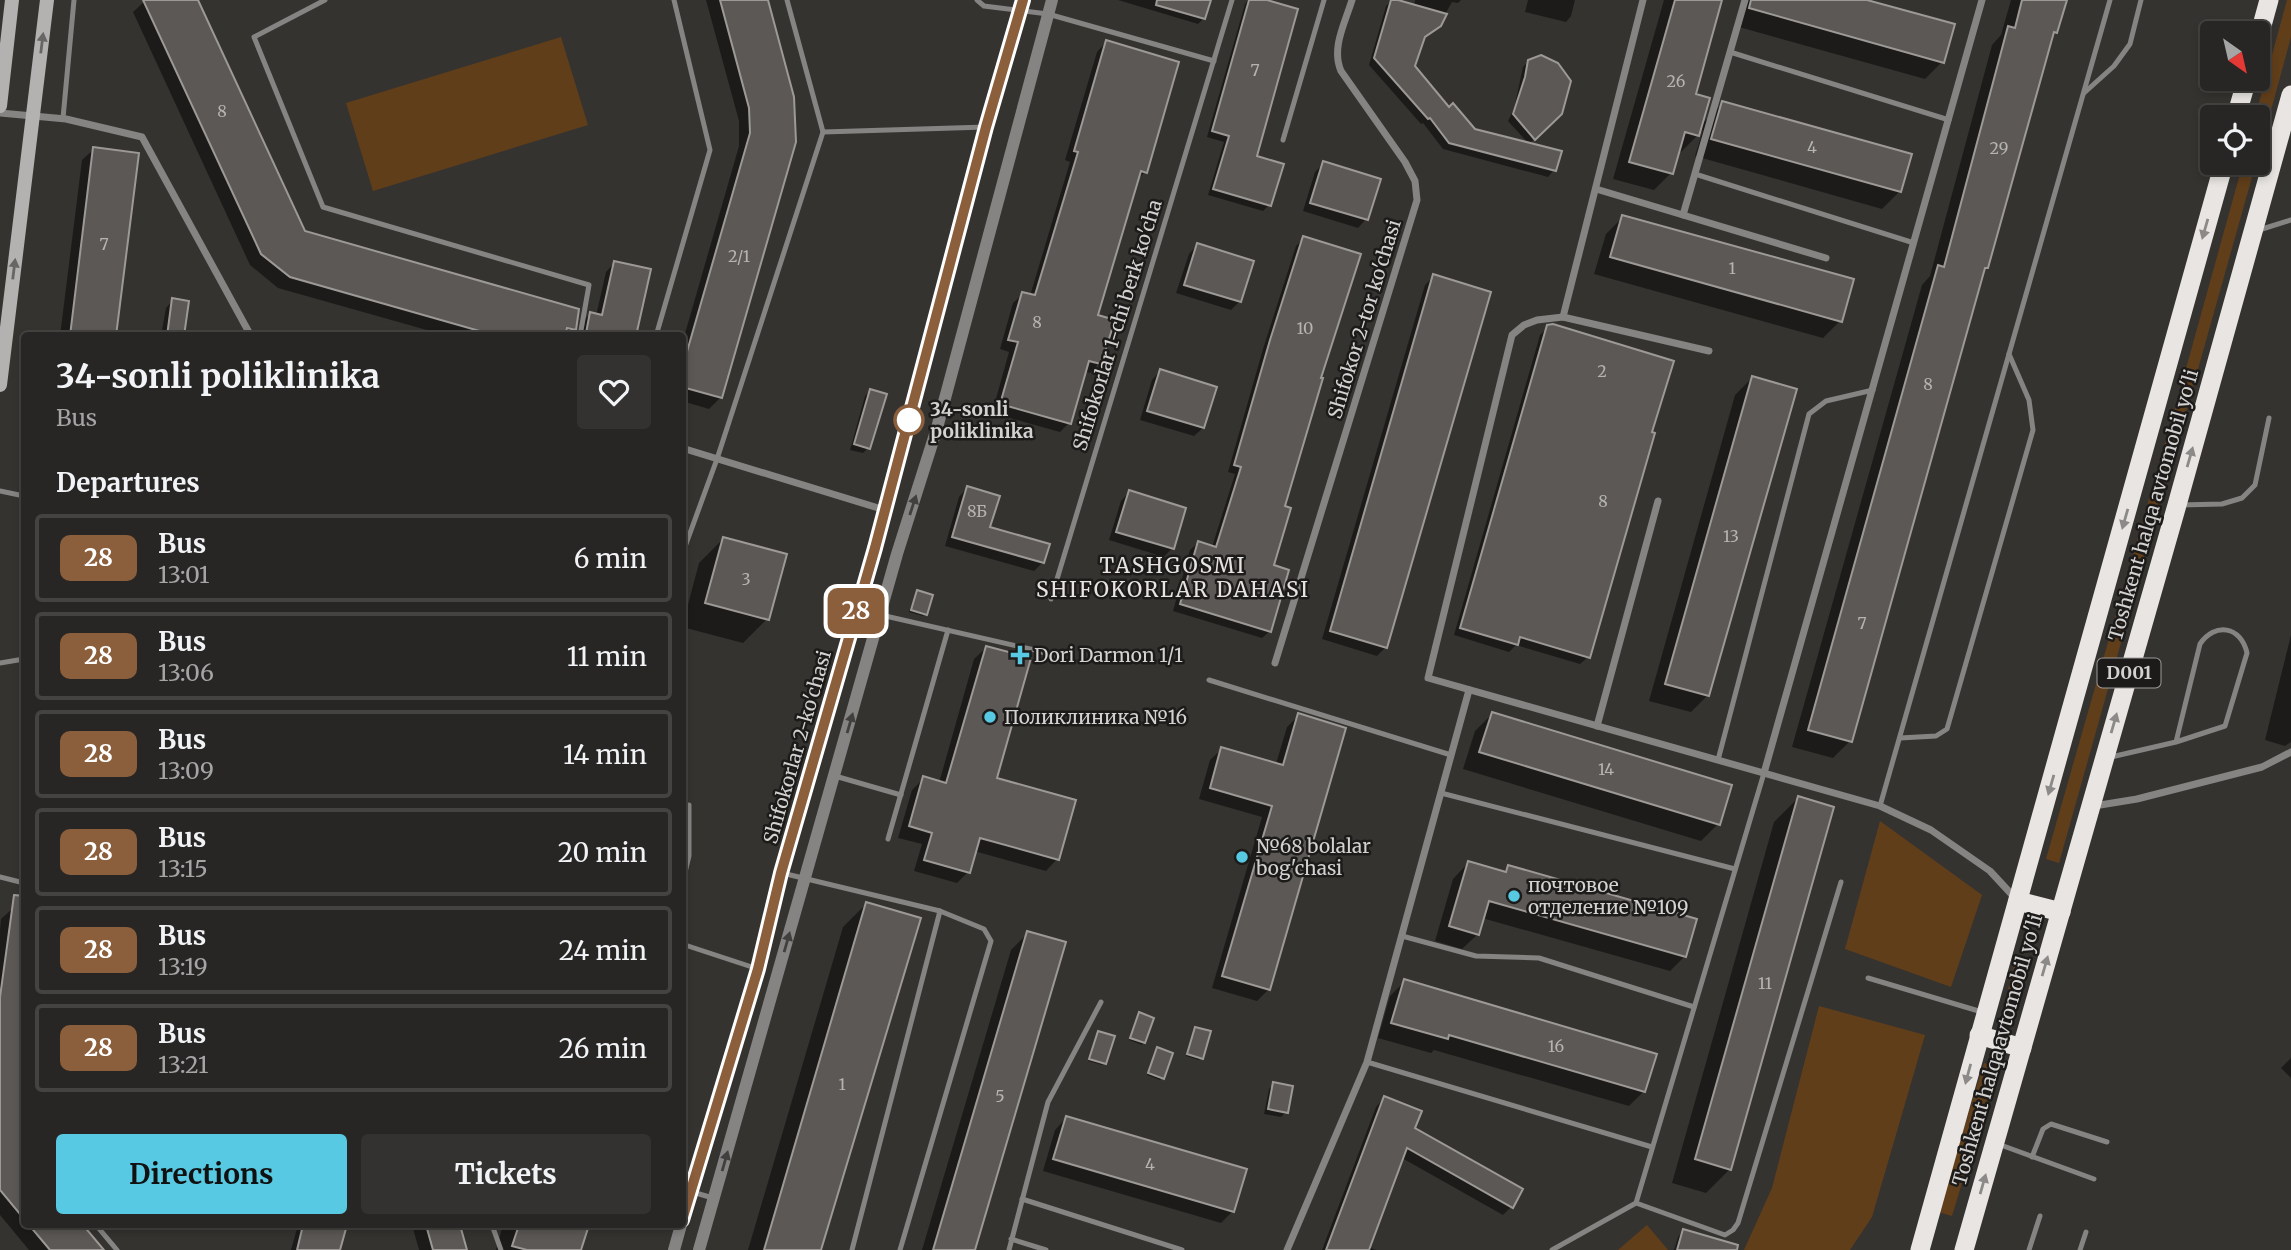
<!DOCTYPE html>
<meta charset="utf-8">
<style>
:root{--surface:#282624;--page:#343231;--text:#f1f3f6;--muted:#a5a5a6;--line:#444341;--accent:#57c9e2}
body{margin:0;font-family:Merriweather,serif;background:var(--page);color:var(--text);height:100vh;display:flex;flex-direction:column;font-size:26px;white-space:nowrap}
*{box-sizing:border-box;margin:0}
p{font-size:23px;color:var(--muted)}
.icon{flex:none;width:38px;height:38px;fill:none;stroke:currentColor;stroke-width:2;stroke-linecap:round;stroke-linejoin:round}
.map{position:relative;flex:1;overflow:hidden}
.panel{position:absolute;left:21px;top:332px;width:665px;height:896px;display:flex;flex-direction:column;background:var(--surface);border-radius:7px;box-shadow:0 4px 10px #0003,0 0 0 2px var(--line)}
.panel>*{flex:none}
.badge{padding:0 14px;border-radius:10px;font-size:24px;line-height:46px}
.needle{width:46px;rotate:146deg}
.fabs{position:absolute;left:2200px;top:21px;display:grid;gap:14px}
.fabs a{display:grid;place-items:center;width:70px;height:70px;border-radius:7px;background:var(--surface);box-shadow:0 4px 10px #0003,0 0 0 2px var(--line);font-size:35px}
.map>.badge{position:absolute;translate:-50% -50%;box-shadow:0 0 0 4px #fff}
h2{padding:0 35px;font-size:26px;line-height:63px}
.round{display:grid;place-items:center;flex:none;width:74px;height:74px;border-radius:7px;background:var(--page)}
.headline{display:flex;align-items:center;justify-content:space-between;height:119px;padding:0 35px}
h1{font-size:33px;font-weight:700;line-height:52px}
.button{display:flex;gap:14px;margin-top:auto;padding:14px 35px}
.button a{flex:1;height:80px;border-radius:7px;background:var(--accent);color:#111;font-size:28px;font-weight:700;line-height:80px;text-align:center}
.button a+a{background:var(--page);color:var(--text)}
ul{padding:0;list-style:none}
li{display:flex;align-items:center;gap:21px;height:88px;margin:0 14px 10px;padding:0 21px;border:4px solid var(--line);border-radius:7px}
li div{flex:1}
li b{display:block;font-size:26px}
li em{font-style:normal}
li .badge{min-width:77px;font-weight:700;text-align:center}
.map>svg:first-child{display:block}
.green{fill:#613e1a}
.shadow{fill:#0007}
.building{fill:#5b5855;stroke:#9c9996;stroke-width:2}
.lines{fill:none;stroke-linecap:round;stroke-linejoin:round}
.service{stroke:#858483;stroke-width:5}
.minor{stroke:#858483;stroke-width:7}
.tertiary{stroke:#858483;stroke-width:12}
.secondary{stroke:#b4b2b0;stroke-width:14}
.trunk{stroke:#e8e5e2;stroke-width:19}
.oneway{fill:#686665}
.oneway2{fill:#8c8a88}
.oneway3{fill:#41403f}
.line-casing{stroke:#fff;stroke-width:16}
.line{stroke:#8b5e3c;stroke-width:10}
.stop-dot{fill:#fff;stroke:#8b5e3c;stroke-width:3.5}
.poi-dot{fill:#57c9e2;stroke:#1c1b1a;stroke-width:2.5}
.labels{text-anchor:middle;stroke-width:5;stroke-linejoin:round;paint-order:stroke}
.number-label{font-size:16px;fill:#b6b4b2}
.shield{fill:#1c1b1a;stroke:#9d9b9a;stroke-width:2}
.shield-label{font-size:18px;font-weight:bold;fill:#d4d2d1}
.street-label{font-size:19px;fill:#d4d2d1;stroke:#1c1b1a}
.stop-label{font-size:19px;font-weight:bold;fill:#d4d2d1;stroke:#1c1b1a;text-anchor:start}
.poi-label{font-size:19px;fill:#d4d2d1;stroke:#1c1b1a;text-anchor:start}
.neighbourhood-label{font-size:21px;letter-spacing:2px;fill:#e6e3e0;stroke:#1c1b1a}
</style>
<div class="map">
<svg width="2291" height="1250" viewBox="0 0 2291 1250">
<rect width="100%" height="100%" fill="#353330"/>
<g class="green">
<polygon points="2287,0 2291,0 2291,37 2258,158 2258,117 2255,117"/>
<polygon points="561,37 588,125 373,191 346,103"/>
<polygon points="2243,163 2256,163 2059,863 2046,859 2177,401"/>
<polygon points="1880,821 1982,895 1951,987 1845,949"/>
<polygon points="2016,957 2029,960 2020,992 2008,989"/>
<polygon points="1819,1006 1925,1035 1872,1217 1850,1250 1744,1250 1772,1188"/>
<polygon points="1984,1063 1997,1067 1952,1216 1938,1212"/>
<polygon points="1647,1225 1668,1250 1618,1250"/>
</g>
<g class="shadow">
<polygon points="146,0 196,0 304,233 574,329 568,336 448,336 278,288 250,265 133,12"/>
<polygon points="706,0 767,0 721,397 709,409 682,401 682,344 739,146 739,121"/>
<polygon points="1118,0 1209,0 1204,18 1198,24"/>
<polygon points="1248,0 1261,0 1254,157 1269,205 1263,211 1208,195 1224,142 1207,137 1245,4"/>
<polygon points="1392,0 1414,6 1415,0 1461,0 1458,3 1452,2 1439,25 1422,39 1413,66 1448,109 1474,131 1559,152 1554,170 1548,177 1443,149 1423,123 1421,124 1369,65 1386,6"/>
<polygon points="1528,0 1575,0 1571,16 1566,22 1525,12"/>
<polygon points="1664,0 1720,0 1694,95 1701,125 1723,103 1910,156 1899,192 1882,209 1695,156 1703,130 1681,152 1677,151 1671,173 1654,190 1613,179"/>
<polygon points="1746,0 1861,0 1942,62 1925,79 1739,27"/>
<polygon points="2011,0 2065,0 2056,32 2051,37 1986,267 1983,271 1850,741 1833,758 1792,747 1922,285 1930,276 1992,45 2001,35"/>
<polygon points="1106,42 1145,172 1136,181 1096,316 1099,363 1090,373 1084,371 1069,423 1060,432 992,413 1009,352 1000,349 1013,303 1023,294 1030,296 1070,162 1065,160 1097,52"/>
<polygon points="1529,61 1561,113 1529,144 1508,121 1514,109 1523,67"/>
<polygon points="94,149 114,336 60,336 82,160"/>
<polygon points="1324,163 1366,219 1358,228 1303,211 1315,172"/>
<polygon points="1623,217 1840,321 1823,338 1594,274 1606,234"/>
<polygon points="1304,238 1319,379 1283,507 1271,567 1270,631 1262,638 1173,611 1190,550 1198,543 1212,547 1235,474 1228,472 1263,349 1296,246"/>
<polygon points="1197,245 1240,301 1231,310 1176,293 1189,254"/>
<polygon points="614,263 634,336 579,336 582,322 590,314 596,316 606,272"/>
<polygon points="1434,276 1386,647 1377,656 1322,639 1425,285"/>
<polygon points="173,300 183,336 161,336 166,308"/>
<polygon points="1548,327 1588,657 1580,664 1516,645 1509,652 1454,635 1540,335"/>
<polygon points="1160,371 1203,428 1194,436 1140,420 1152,380"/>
<polygon points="1752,378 1708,695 1691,712 1649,701 1735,395"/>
<polygon points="870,391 868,448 863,453 850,450 865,396"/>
<polygon points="967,488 988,528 1043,562 1034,571 945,546 959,497"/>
<polygon points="1129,492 1172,548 1164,557 1109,540 1121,501"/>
<polygon points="723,539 767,619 743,643 682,627 699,563"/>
<polygon points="917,592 925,614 923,616 909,612"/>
<polygon points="2291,635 2291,742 2285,746 2265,740"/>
<polygon points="986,648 995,779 1057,859 1046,871 974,851 968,872 957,883 914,871 922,844 898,838 912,790 924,778 939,783 974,659"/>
<polygon points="1492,714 1718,824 1701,841 1463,769 1475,731"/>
<polygon points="1299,715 1269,989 1257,1001 1212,988 1262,817 1199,799 1210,760 1222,749 1276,764 1287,727"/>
<polygon points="1798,798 1730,1169 1706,1193 1672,1183 1774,822"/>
<polygon points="1468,863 1502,873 1509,867 1685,956 1670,971 1482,918 1478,934 1462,949 1435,941 1453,879"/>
<polygon points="867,903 819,1250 748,1250 843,927"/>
<polygon points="13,908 24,909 24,1121 21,1146 24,1154 24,1225 81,1225 102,1250 29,1250 0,1215 0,930 1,919"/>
<polygon points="1028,933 973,1250 922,1250 1011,950"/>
<polygon points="1405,981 1644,1091 1629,1106 1434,1050 1431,1053 1378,1038 1390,996"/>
<polygon points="1139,1014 1144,1042 1142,1045 1129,1040"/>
<polygon points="1195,1029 1201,1058 1199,1060 1186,1056"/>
<polygon points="1097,1035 1104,1063 1102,1065 1088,1061"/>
<polygon points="1157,1049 1162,1078 1160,1080 1147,1075"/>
<polygon points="2291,1058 2291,1078 2281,1068"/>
<polygon points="1274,1084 1286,1112 1281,1117 1264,1114 1269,1089"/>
<polygon points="1384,1098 1413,1128 1511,1207 1503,1215 1402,1158 1368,1247 1376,1250 1322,1250 1376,1107"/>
<polygon points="1066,1118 1233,1211 1221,1223 1043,1171 1055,1130"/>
<polygon points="298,1225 345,1225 338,1250 291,1250"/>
<polygon points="412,1225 458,1225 465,1250 419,1250"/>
<polygon points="503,1225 587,1225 579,1250 496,1250"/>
<polygon points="1683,1231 1720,1250 1674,1250 1678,1237"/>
</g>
<g class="building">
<polygon points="143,0 198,0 305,231 579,309 576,330 567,328 565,336 497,336 290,277 261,254"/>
<polygon points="720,0 768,0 794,97 796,142 722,398 682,387 682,369 750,133 749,108"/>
<polygon points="1157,0 1211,0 1205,19 1156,5"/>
<polygon points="1249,0 1267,0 1298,9 1257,156 1284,164 1271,206 1213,189 1229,136 1212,131"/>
<polygon points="1391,0 1398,0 1447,14 1441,26 1425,37 1415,66 1449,107 1453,103 1475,129 1562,151 1556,171 1449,143 1430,118 1428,119 1374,58"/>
<polygon points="1675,0 1722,0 1696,94 1710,98 1699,136 1685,132 1673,174 1629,162"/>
<polygon points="1751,0 1867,0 1955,24 1944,63 1749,8"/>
<polygon points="2022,0 2067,0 2057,33 2054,32 1988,268 1985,268 1852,742 1808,730 1938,265 1944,267 2008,26 2015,28"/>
<polygon points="1106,40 1179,62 1147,173 1141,171 1098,315 1115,320 1101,364 1089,361 1071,424 1000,404 1018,342 1008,340 1022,292 1035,295 1078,152 1074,151"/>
<polygon points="1541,55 1558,63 1571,81 1562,114 1535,140 1513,114 1525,77 1528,60"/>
<polygon points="1722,101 1912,154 1901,192 1711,139"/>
<polygon points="93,147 139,153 116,336 70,336"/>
<polygon points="1323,161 1381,179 1368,220 1310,203"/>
<polygon points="1622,215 1854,279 1842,322 1610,257"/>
<polygon points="1303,236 1361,254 1321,378 1323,378 1285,506 1291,508 1274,565 1289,570 1271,632 1180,604 1198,541 1216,547 1241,467 1234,465 1270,340"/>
<polygon points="1197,243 1254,261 1241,302 1184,285"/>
<polygon points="614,261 651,269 636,336 601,336 586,333 590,312 602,315"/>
<polygon points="1433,274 1491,292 1387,648 1330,631"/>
<polygon points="172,298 189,301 184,336 167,336"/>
<polygon points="1553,324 1674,361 1652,432 1655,433 1590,658 1520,637 1518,645 1460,628 1547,325"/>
<polygon points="1160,369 1217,387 1204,428 1147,411"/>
<polygon points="1752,376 1797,389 1709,696 1665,684"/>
<polygon points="870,389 887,394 870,449 854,444"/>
<polygon points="967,486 1000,496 990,527 1050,544 1044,563 952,537"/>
<polygon points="1129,490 1186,508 1174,549 1116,532"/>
<polygon points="723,537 787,554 769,620 705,603"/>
<polygon points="917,590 933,595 927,615 911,610"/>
<polygon points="986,646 1031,658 997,778 1076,800 1059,860 980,838 970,873 924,860 932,833 909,826 923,776 946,783"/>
<polygon points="1492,712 1732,785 1720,825 1479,752"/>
<polygon points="1298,713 1346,728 1270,990 1222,976 1272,806 1210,788 1221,747 1283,765"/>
<polygon points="1798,796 1834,807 1731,1170 1695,1159"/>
<polygon points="1468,861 1506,872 1508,865 1697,919 1686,957 1489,901 1479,935 1449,926"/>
<polygon points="14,895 24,896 23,1146 24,1219 0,1190 0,997"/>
<polygon points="866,902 921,918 821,1250 764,1250"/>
<polygon points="1027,931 1066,942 975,1250 933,1250"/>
<polygon points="1404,979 1657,1054 1645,1092 1449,1035 1448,1039 1391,1023"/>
<polygon points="1139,1012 1154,1018 1145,1043 1130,1038"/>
<polygon points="1195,1027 1211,1031 1203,1059 1187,1054"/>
<polygon points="1098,1031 1115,1036 1106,1064 1089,1059"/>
<polygon points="1157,1047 1173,1053 1164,1079 1148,1073"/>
<polygon points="1273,1082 1293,1086 1288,1113 1268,1109"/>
<polygon points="1384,1096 1422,1111 1415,1128 1523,1189 1513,1208 1407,1148 1369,1250 1326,1250"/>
<polygon points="1066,1116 1247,1169 1234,1212 1053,1159"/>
<polygon points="29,1225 83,1225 104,1250 50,1250"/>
<polygon points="303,1225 347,1225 340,1250 297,1250"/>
<polygon points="426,1225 460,1225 467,1250 433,1250"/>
<polygon points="519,1225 589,1225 581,1250 527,1250 512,1246"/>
<polygon points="1683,1229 1738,1245 1737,1250 1677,1250"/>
</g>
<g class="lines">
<g class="service">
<polyline points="325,0 254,37 323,207 589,285 580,336"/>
<polyline points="977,0 984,6 1048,14 1214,61"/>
<polyline points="1730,52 1949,120"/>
<polyline points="2084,93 2114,66 2130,44 2141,0"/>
<polyline points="63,118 74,0"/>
<polyline points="823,132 986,127"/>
<polyline points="1283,140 1324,0"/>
<polyline points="1695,174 1914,243"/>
<polyline points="2259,230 2291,220"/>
<polyline points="656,336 710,150 674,0"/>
<polyline points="0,491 24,496"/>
<polyline points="2180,505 2222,504 2242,498 2255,485 2269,418"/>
<polyline points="682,555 717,459 823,132 787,0"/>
<polyline points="1051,599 1232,0"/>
<polyline points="881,615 1039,651 1057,658"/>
<polyline points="0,663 24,659"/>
<polyline points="1209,680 1451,755"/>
<polyline points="1900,738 1936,736 1947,729 2033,430 2029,400 2009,354"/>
<path d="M2111,757L2176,742L2225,726L2247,653C2241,626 2215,622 2200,644L2176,742"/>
<polyline points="1718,760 1809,414 1826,401 1873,390"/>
<polyline points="835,776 901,795"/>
<polyline points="1441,793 1735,869"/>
<polyline points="1880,806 2110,0"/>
<polyline points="888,839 948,630"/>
<polyline points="782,873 940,911 984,929 991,941 900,1250"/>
<polyline points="0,877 24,883"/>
<polyline points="682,885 689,856 689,805"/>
<polyline points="1402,936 1476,956 1539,958 1694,1007"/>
<polyline points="682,944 758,969"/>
<polyline points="1868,978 1982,1012"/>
<polyline points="1367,1062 1652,1147"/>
<polyline points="1998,1144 2094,1179"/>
<polyline points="2032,1157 2043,1129 2051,1124 2107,1142"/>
<polyline points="682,1189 713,1198"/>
<polyline points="1022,1199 1182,1250"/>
<polyline points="1636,1203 1725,1235 1733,1230 1738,1223 1841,882"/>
<polyline points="96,1225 117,1250"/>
<polyline points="492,1225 501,1250"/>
<polyline points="1011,1239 1046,1250"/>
<polyline points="852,1250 940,911"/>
<polyline points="1009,1250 1048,1102 1101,1002"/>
<polyline points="1552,1250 1636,1203 1764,773"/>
<polyline points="2029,1250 2040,1216"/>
<polyline points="2080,1250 2086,1232"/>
</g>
<g class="minor">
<polyline points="0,113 66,119 142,137 251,336"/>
<polyline points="1596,189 1683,215 1745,0"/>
<polyline points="1683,215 1826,258"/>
<polyline points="1563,317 1643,0"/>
<polyline points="1709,351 1563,317 1537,320 1524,325 1512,335 1428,678 1880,806 1931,830 1990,871 2015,898"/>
<polyline points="682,448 885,510"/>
<path d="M1275,663L1417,200L1415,181L1405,162L1341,71C1331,48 1345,23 1352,0"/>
<polyline points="1597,726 1658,501"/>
<polyline points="1764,773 1982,0"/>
<polyline points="2094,806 2137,799 2262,767 2291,752"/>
<polyline points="1287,1250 1367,1062 1469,690"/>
</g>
<g class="tertiary">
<polyline points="682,1220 758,969 781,873 875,548 986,127 1023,0"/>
<polyline points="674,1250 681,1225"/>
<polyline points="699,1250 897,554 937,428 1052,0"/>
</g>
<g class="secondary">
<polyline points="0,106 12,0"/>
<polyline points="0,385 47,0"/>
</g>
<g class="trunk">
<polyline points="2258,40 2269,0"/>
<polyline points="2236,117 2247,79"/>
<polyline points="2018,901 2061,912"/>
<polyline points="1979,1035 2022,1048"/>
<polyline points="1920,1250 2224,163"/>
<polyline points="1964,1250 2177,505 2291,95"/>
</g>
</g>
<defs><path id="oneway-solid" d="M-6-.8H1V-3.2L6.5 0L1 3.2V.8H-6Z" transform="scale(1.75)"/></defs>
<g class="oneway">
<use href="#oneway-solid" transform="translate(42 43) rotate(-83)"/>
<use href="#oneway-solid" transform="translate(14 269) rotate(-83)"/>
</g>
<g class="oneway2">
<use href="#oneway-solid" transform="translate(2205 229) rotate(106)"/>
<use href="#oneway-solid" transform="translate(2190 457) rotate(-74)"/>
<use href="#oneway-solid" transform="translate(2125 519) rotate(106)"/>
<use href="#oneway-solid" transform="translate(2114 723) rotate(-74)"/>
<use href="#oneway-solid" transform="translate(2051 785) rotate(106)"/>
<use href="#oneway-solid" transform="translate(2045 966) rotate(-74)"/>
<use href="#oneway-solid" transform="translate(1968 1074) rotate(105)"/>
<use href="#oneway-solid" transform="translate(1983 1184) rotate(-74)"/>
</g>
<g class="oneway3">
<use href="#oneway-solid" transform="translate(913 505) rotate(-72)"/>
<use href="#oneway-solid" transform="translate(850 723) rotate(-74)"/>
<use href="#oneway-solid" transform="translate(787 942) rotate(-74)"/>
<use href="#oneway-solid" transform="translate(725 1161) rotate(-74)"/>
</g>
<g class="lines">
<g class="line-casing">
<polyline id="line" points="682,1220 758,969 781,873 875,548 986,127 1023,0"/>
</g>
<use href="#line" class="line"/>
</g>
<circle class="stop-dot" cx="909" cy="420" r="14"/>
<g class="poi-dot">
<path d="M1016.5 644.5h7v7h7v7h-7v7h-7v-7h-7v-7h7z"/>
<circle cx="990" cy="717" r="7"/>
<circle cx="1242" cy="857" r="7"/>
<circle cx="1514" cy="896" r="7"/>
</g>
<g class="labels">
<g class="number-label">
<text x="1255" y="76">7</text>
<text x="1676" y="87">26</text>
<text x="222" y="117">8</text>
<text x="1812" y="153">4</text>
<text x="1999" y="154">29</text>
<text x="104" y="250">7</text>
<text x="739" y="262">2/1</text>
<text x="1732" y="274">1</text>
<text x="1037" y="328">8</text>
<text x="1305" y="334">10</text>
<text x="1602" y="377">2</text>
<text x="1928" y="390">8</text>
<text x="1603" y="507">8</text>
<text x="977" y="517">8Б</text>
<text x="1731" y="542">13</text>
<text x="746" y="585">3</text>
<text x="1862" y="629">7</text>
<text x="1606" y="775">14</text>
<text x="1765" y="989">11</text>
<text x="1556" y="1052">16</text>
<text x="842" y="1090">1</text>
<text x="1000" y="1102">5</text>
<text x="1150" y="1170">4</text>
</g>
<rect class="shield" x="2097.5" y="658.5" width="63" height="29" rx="5"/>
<g class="shield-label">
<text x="2129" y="679">D001</text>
</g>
<g class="street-label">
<text transform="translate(1364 319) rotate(-73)" y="7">Shifokor 2-tor ko'chasi</text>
<text transform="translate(1117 325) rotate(-73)" y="7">Shifokorlar 1-chi berk ko'cha</text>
<text transform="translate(2153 505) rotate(-74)" y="7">Toshkent halqa avtomobil yo'li</text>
<text transform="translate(797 747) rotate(-74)" y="7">Shifokorlar 2-ko'chasi</text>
<text transform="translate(1997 1050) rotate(-74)" y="7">Toshkent halqa avtomobil yo'li</text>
</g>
<g class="stop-label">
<text x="930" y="416">34-sonli<tspan x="930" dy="22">poliklinika</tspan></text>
</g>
<g class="poi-label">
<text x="1034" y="662">Dori Darmon 1/1</text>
<text x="1004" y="724">Поликлиника №16</text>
<text x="1256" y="853">№68 bolalar<tspan x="1256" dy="22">bog'chasi</tspan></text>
<text x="1528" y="892">почтовое<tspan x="1528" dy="22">отделение №109</tspan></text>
</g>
<g class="neighbourhood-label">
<text x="1173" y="573">TASHGOSMI<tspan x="1173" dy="24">SHIFOKORLAR DAHASI</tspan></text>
</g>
</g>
</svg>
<div class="fabs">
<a><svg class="needle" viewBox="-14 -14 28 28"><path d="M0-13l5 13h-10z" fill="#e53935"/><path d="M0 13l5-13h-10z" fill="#a5a5a6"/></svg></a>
<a><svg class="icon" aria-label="locate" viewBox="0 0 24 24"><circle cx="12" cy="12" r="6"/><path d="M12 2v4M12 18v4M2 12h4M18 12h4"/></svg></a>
</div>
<b class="badge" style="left:856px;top:611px;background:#8b5e3c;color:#fff">28</b>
<section class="panel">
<div class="headline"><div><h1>34-sonli poliklinika</h1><p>Bus</p></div><a class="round"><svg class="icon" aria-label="heart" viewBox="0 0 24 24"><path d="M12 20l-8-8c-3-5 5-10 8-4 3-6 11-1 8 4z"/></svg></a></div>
<h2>Departures</h2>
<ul>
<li><span class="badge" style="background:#8b5e3c;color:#fff">28</span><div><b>Bus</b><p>13:01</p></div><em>6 min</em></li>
<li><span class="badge" style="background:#8b5e3c;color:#fff">28</span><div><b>Bus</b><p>13:06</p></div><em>11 min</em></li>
<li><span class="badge" style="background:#8b5e3c;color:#fff">28</span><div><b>Bus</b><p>13:09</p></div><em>14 min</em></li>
<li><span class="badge" style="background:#8b5e3c;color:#fff">28</span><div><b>Bus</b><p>13:15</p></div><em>20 min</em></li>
<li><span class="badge" style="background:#8b5e3c;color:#fff">28</span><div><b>Bus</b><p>13:19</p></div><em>24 min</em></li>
<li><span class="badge" style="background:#8b5e3c;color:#fff">28</span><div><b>Bus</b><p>13:21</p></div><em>26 min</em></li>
</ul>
<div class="button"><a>Directions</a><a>Tickets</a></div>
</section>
</div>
